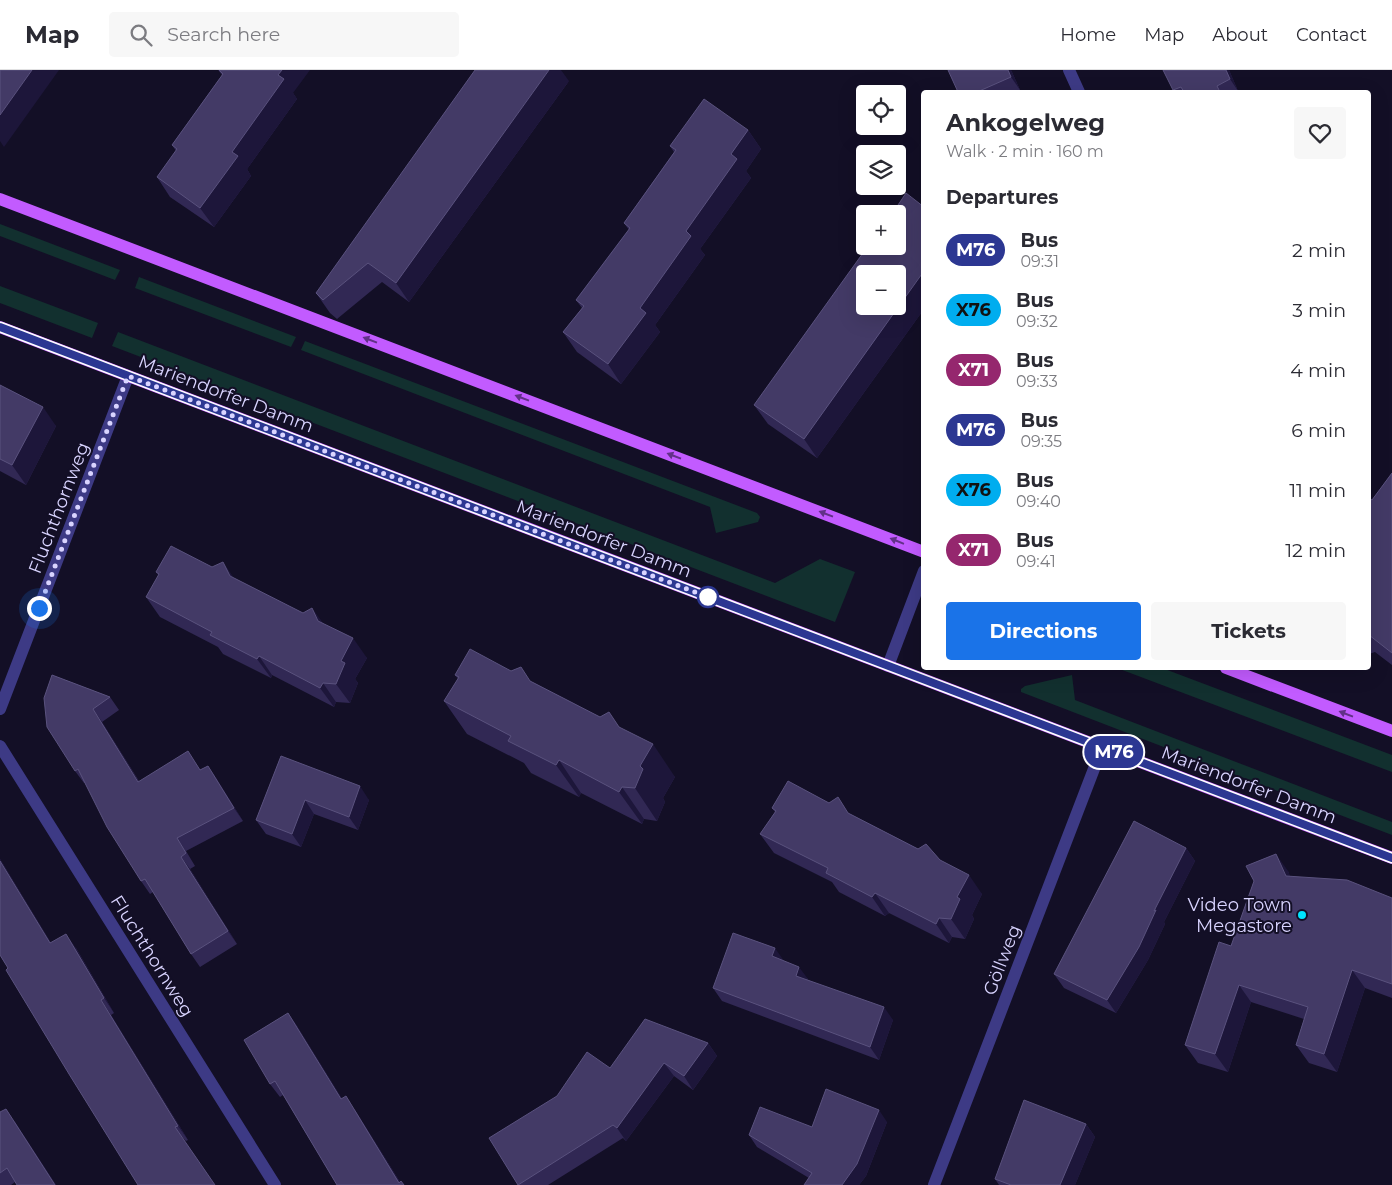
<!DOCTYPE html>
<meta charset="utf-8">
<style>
:root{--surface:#fff;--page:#f7f7f7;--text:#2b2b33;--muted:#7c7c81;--line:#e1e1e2;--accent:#1a73e8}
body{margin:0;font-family:Montserrat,sans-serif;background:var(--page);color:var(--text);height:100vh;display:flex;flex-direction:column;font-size:19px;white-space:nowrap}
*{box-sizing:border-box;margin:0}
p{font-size:16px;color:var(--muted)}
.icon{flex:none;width:28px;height:28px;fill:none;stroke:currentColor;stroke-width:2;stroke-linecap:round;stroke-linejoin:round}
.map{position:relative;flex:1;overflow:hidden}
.drawer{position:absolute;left:921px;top:20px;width:450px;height:580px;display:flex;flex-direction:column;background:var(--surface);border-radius:5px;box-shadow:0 5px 20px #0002}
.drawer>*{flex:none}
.badge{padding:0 10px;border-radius:16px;font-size:18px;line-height:32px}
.fabs{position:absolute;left:856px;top:15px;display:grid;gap:10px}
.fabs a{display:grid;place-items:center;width:50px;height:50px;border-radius:5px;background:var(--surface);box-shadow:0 5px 20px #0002;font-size:25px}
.you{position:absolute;width:25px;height:25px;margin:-12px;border:4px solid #fff;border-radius:50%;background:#1a73e8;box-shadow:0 0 0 8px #1a73e833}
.map>.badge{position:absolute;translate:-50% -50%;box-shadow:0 0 0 2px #fff}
h2{padding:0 25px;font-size:19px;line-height:45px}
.round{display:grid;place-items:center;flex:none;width:52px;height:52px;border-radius:5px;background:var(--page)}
.head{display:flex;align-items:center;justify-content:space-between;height:85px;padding:0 25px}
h1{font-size:24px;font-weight:700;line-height:38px}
.cta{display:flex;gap:10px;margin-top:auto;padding:10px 25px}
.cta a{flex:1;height:58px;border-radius:5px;background:var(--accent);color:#fff;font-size:20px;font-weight:700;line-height:58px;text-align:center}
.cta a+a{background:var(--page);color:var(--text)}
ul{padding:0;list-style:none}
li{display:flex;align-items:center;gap:15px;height:60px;padding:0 25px}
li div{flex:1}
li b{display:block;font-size:19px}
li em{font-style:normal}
li .badge{min-width:55px;font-weight:700;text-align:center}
header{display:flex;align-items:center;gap:30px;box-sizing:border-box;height:70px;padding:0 25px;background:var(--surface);border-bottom:1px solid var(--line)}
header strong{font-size:24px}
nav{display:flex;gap:28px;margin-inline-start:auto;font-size:18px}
.search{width:350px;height:45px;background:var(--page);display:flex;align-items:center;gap:12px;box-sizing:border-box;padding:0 18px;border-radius:5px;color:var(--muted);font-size:19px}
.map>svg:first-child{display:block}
.green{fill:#12302f}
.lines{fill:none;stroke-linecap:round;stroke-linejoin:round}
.minor{stroke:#3d3a85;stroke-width:12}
.primary{stroke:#c25bff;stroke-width:12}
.wall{fill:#312854}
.shaded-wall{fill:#1d163a}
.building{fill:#433a66;stroke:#5a527e;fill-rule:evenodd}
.oneway{fill:#623188}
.line-casing{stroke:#fff;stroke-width:11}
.line{stroke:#2c3792;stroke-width:8}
.walk{stroke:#d9d4ff;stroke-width:5;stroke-dasharray:0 9}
.stop-dot{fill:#fff;stroke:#2c3792;stroke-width:2.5}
.poi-dot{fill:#00e5ff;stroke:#130f26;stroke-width:2}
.labels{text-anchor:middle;stroke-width:4;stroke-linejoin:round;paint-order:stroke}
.street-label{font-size:18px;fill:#d9d4ff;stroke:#130f26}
.poi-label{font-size:18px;fill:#d9d4ff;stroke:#130f26;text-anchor:end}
</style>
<header>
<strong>Map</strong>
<div class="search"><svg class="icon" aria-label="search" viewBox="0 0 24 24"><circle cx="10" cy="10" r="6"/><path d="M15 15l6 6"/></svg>Search here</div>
<nav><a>Home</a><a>Map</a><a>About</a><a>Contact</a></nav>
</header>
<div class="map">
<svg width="1392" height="1115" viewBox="0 0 1392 1115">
<rect width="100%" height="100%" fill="#130f26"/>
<g class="green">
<polygon points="0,154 120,200 115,210 0,166"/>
<polygon points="139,207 296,267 291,277 135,218"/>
<polygon points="0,216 98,253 92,268 0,233"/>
<polygon points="118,262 775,513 820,489 855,502 835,552 112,276"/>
<polygon points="305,271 757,443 760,447 758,452 716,463 710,437 301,280"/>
<polygon points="1117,598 1162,598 1392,685 1392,702"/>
<polygon points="1072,605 1075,630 1392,752 1392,765 1021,622 1021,619 1025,616"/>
</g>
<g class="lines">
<g class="minor">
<polyline points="1069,0 1079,22"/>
<polyline points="888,596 924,501"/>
<polyline points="0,639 128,306"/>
<polyline points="0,676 275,1115"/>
<polyline points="934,1115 1102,678"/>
</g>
<g class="primary">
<polyline points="0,129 924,482"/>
<polyline points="0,257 1392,788"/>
<polyline points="1226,598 1392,661"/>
</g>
</g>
<g class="wall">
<polygon points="218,0 293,23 297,29 247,99 251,106 214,157 170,127 157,107 176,81 172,75 222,5"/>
<polygon points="1011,0 1020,20 1016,22 958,22"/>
<polygon points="1163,0 1229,0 1238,21 1236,22 1175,22"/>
<polygon points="569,11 409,232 382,212 337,249 330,243 316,223"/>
<polygon points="748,60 761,79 746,101 751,108 700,179 705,185 655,255 660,262 621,314 577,282 563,262 582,238 576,230 629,160 624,153 674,82 670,76"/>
<polygon points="924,137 924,239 817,388 768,354 754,335"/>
<polygon points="0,315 56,356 26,415 0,401"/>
<polygon points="1392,403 1392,595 1375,582 1369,584 1369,428 1372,430"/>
<polygon points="156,502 234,508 322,553 367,588 355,609 358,613 350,633 336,632 334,637 272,605 271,608 223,584 218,577 160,547 146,527 159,506"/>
<polygon points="52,605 110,627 119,640 102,652 139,711 200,700 208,696 243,751 186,781 195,796 190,799 237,874 200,897 191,884 153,822 150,824 141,811 85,713 84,713 75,701"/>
<polygon points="455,605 530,611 619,657 675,707 663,728 665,732 657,751 644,749 642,754 581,723 579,727 531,703 524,693 467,664 444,631 458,609"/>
<polygon points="281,686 369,730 358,760 314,744 301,777 266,764 256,750"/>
<polygon points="772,738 850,744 940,790 982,824 972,845 974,849 965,869 952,867 949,873 889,843 885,846 839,822 832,812 774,783 760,764 775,742"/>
<polygon points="1186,778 1195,791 1164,852 1165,854 1148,890 1116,943 1064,918 1054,904"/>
<polygon points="0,789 51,873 76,878 114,943 111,945 188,1070 186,1071 8,898 0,885"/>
<polygon points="1288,801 1290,807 1392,828 1392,928 1365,918 1337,1002 1309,993 1296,975 1304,949 1251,932 1228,1002 1198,993 1185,975 1231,876"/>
<polygon points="784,891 808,909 808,910 893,950 879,990 722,931 713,918"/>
<polygon points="288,943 297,956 342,1029 355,1040 400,1112 404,1115 337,1115 283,1025 280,1027 270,1014"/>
<polygon points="708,973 717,986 693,1020 674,1006 626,1071 623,1068 548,1115 518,1115 610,998"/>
<polygon points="0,1042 15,1052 56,1115 17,1115 15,1112 11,1115 0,1115"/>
<polygon points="887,1052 866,1106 859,1115 804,1115 809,1108 757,1077 749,1065 812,1057"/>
<polygon points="1086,1054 1095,1067 1075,1115 999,1115 995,1109"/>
</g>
<g class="shaded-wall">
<polygon points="32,0 59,0 4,77 0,71 0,45"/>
<polygon points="282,0 310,0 293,23 297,29 247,99 251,106 214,157 200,138 232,82"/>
<polygon points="549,0 561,0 569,11 409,232 396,213"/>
<polygon points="1008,0 1011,0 1020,20 1011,7"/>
<polygon points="1226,0 1229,0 1238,21 1230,9"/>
<polygon points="748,60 761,79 746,101 751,108 700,179 705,185 655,255 660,262 621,314 608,294 640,238 731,84"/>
<polygon points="924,201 924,239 817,388 804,369"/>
<polygon points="43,337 56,356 26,415 12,395"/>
<polygon points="223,492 236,511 230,506"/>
<polygon points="312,538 326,557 318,551"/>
<polygon points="353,568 367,588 355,609 358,613 350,633 336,614 341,591"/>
<polygon points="259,586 272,605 271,608 257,589"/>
<polygon points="323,613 336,632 334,637 320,618"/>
<polygon points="93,639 102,652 147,725 138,712"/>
<polygon points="653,674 675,707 663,728 665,732 657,751 635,718 640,696"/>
<polygon points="559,690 581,723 579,727 556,695"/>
<polygon points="208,696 217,709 243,751 234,738"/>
<polygon points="360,716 369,730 358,760 349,747"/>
<polygon points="622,717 644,749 642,754 619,722"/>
<polygon points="305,730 314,744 301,777 292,764"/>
<polygon points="1186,778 1195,791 1164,852 1165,854 1148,890 1116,943 1107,930"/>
<polygon points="1276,784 1288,801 1298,824 1286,806"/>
<polygon points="181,787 190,799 237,874 228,861"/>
<polygon points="0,789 60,888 50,873 0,791"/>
<polygon points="969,805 982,824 972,845 974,849 965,869 951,849 957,827"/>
<polygon points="875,823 889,843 885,846 872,827"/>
<polygon points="939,848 952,867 949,873 936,854"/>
<polygon points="66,864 76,878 114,943 104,928"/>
<polygon points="775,878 784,891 772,886"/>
<polygon points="799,897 808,909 805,919 796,906"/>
<polygon points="1352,900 1365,918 1337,1002 1324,984"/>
<polygon points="1239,915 1251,932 1228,1002 1215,984"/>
<polygon points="101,930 111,945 188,1070 178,1056"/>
<polygon points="884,937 893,950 879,990 870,977"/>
<polygon points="288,943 297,956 351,1043 341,1029"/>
<polygon points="708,973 717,986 693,1020 684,1006"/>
<polygon points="664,993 674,1006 626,1071 617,1058"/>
<polygon points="346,1026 355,1040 402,1115 401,1115"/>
<polygon points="6,1039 15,1052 56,1115 55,1115"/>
<polygon points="879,1040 887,1052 866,1106 859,1115 842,1115"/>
<polygon points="1086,1054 1095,1067 1075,1115 1060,1115"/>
</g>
<g class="building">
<polygon points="0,0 32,0 0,45"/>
<polygon points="219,0 282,0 278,5 284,9 232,82 238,86 200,138 157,107 177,79 172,75 223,4"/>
<polygon points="475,0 549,0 396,213 368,193 323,230 316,223"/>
<polygon points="948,0 1008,0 1011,7 977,22 958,22"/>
<polygon points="1163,0 1226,0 1230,9 1217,16 1220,22 1184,22 1181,17 1173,20"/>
<polygon points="704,29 748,60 731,84 737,89 686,161 691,166 640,238 646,243 608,294 563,262 584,236 576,230 630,158 624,153 676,80 670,76"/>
<path d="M906,123L924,137V201L804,369L754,335L868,176H898V144H892ZM865,204H898V236H865Z"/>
<polygon points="0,315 43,337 12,395 0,389"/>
<polygon points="1392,403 1392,583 1369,565 1369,428 1372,430"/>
<polygon points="171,476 212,497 223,492 230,506 303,543 312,538 318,551 353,568 341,591 345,593 336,614 323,613 320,618 259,586 257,589 210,565 212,562 146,527 159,504 156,502"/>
<polygon points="470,579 511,601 521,597 530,611 600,647 609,642 619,657 653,674 640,696 643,699 635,718 622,717 619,722 559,690 556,695 508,671 511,666 444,631 459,607 455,605"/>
<polygon points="52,605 110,627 93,639 138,712 188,681 200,700 208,696 234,738 177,768 186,783 181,787 228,861 191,884 145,809 141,811 107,757 78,699 75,701 47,657 44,628"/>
<polygon points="281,686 360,716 349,747 305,730 292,764 256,750"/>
<polygon points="788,711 829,733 838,727 848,743 918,779 926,774 940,790 969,805 957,827 960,829 951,849 939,848 936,854 875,823 872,827 826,803 828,798 760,764 776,741 772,738"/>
<polygon points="1134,751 1186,778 1154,841 1156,840 1139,877 1107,930 1054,904"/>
<polygon points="1276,784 1286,806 1347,810 1392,828 1392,914 1352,900 1324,984 1296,975 1308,937 1239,915 1215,984 1185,975 1219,872 1231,876 1254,811 1246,796"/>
<polygon points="0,791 50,873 66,864 104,928 101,930 178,1056 175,1057 215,1115 138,1115 69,1004 6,900 8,898 0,885"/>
<polygon points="733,863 775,878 772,886 799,897 796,906 884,937 870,977 713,918"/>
<polygon points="288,943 341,1029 346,1026 399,1113 401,1111 404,1115 337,1115 275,1011 270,1014 244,970"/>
<polygon points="645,949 708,973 684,1006 664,993 617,1058 613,1055 518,1115 489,1068 557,1026 587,982 610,998"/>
<polygon points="826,1019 879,1040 857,1094 842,1115 804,1115 812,1103 749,1065 760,1037 812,1057"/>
<polygon points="1024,1030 1086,1054 1060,1115 1011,1115 995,1109"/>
<polygon points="6,1039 55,1115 17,1115 7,1098 0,1103 0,1042"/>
</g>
<defs><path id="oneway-solid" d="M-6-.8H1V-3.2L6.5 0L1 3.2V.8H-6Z" transform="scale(1.25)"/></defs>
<g class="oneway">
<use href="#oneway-solid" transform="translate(370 270) rotate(-159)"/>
<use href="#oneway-solid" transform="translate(522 328) rotate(-159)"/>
<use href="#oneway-solid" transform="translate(674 386) rotate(-159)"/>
<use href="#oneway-solid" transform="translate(826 444) rotate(-159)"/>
<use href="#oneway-solid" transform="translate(897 471) rotate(-158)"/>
<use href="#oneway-solid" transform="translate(1346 644) rotate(-159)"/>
</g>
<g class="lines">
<g class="line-casing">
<polyline id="line" points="0,257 1392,788"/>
</g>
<use href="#line" class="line"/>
<polyline class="walk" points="39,538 128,306 708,527"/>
</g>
<circle class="stop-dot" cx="708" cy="527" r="10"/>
<circle class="poi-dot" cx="1302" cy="845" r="5"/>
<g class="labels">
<g class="street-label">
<text transform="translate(226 324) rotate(21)" y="6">Mariendorfer Damm</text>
<text transform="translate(59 438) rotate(-69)" y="6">Fluchthornweg</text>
<text transform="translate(604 469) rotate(21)" y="6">Mariendorfer Damm</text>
<text transform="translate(1249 715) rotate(21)" y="6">Mariendorfer Damm</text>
<text transform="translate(152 886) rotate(58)" y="6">Fluchthornweg</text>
<text transform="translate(1002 890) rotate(-69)" y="6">Göllweg</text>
</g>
<g class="poi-label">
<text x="1292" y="841">Video Town<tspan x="1292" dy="21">Megastore</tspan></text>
</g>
</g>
</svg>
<div class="fabs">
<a><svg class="icon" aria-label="locate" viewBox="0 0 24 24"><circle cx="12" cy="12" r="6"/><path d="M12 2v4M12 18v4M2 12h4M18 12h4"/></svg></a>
<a><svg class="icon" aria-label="layers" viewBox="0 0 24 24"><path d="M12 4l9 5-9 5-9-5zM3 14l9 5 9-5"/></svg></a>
<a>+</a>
<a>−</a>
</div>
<div class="you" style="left:39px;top:538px"></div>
<b class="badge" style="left:1114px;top:682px;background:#2c3792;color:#fff">M76</b>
<section class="drawer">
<div class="head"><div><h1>Ankogelweg</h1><p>Walk · 2 min · 160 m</p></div><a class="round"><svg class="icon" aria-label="heart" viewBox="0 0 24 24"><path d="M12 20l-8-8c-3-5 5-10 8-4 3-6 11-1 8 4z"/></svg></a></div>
<h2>Departures</h2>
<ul>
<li><span class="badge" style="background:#2c3792;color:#fff">M76</span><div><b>Bus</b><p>09:31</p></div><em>2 min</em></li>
<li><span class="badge" style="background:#00adef;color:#111">X76</span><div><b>Bus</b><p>09:32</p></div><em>3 min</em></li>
<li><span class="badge" style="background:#95276e;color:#fff">X71</span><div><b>Bus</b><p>09:33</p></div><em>4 min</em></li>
<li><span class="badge" style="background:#2c3792;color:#fff">M76</span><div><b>Bus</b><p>09:35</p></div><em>6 min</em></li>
<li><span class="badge" style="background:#00adef;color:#111">X76</span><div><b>Bus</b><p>09:40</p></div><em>11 min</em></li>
<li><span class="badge" style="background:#95276e;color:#fff">X71</span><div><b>Bus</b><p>09:41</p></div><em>12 min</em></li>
</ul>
<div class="cta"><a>Directions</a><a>Tickets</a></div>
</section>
</div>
